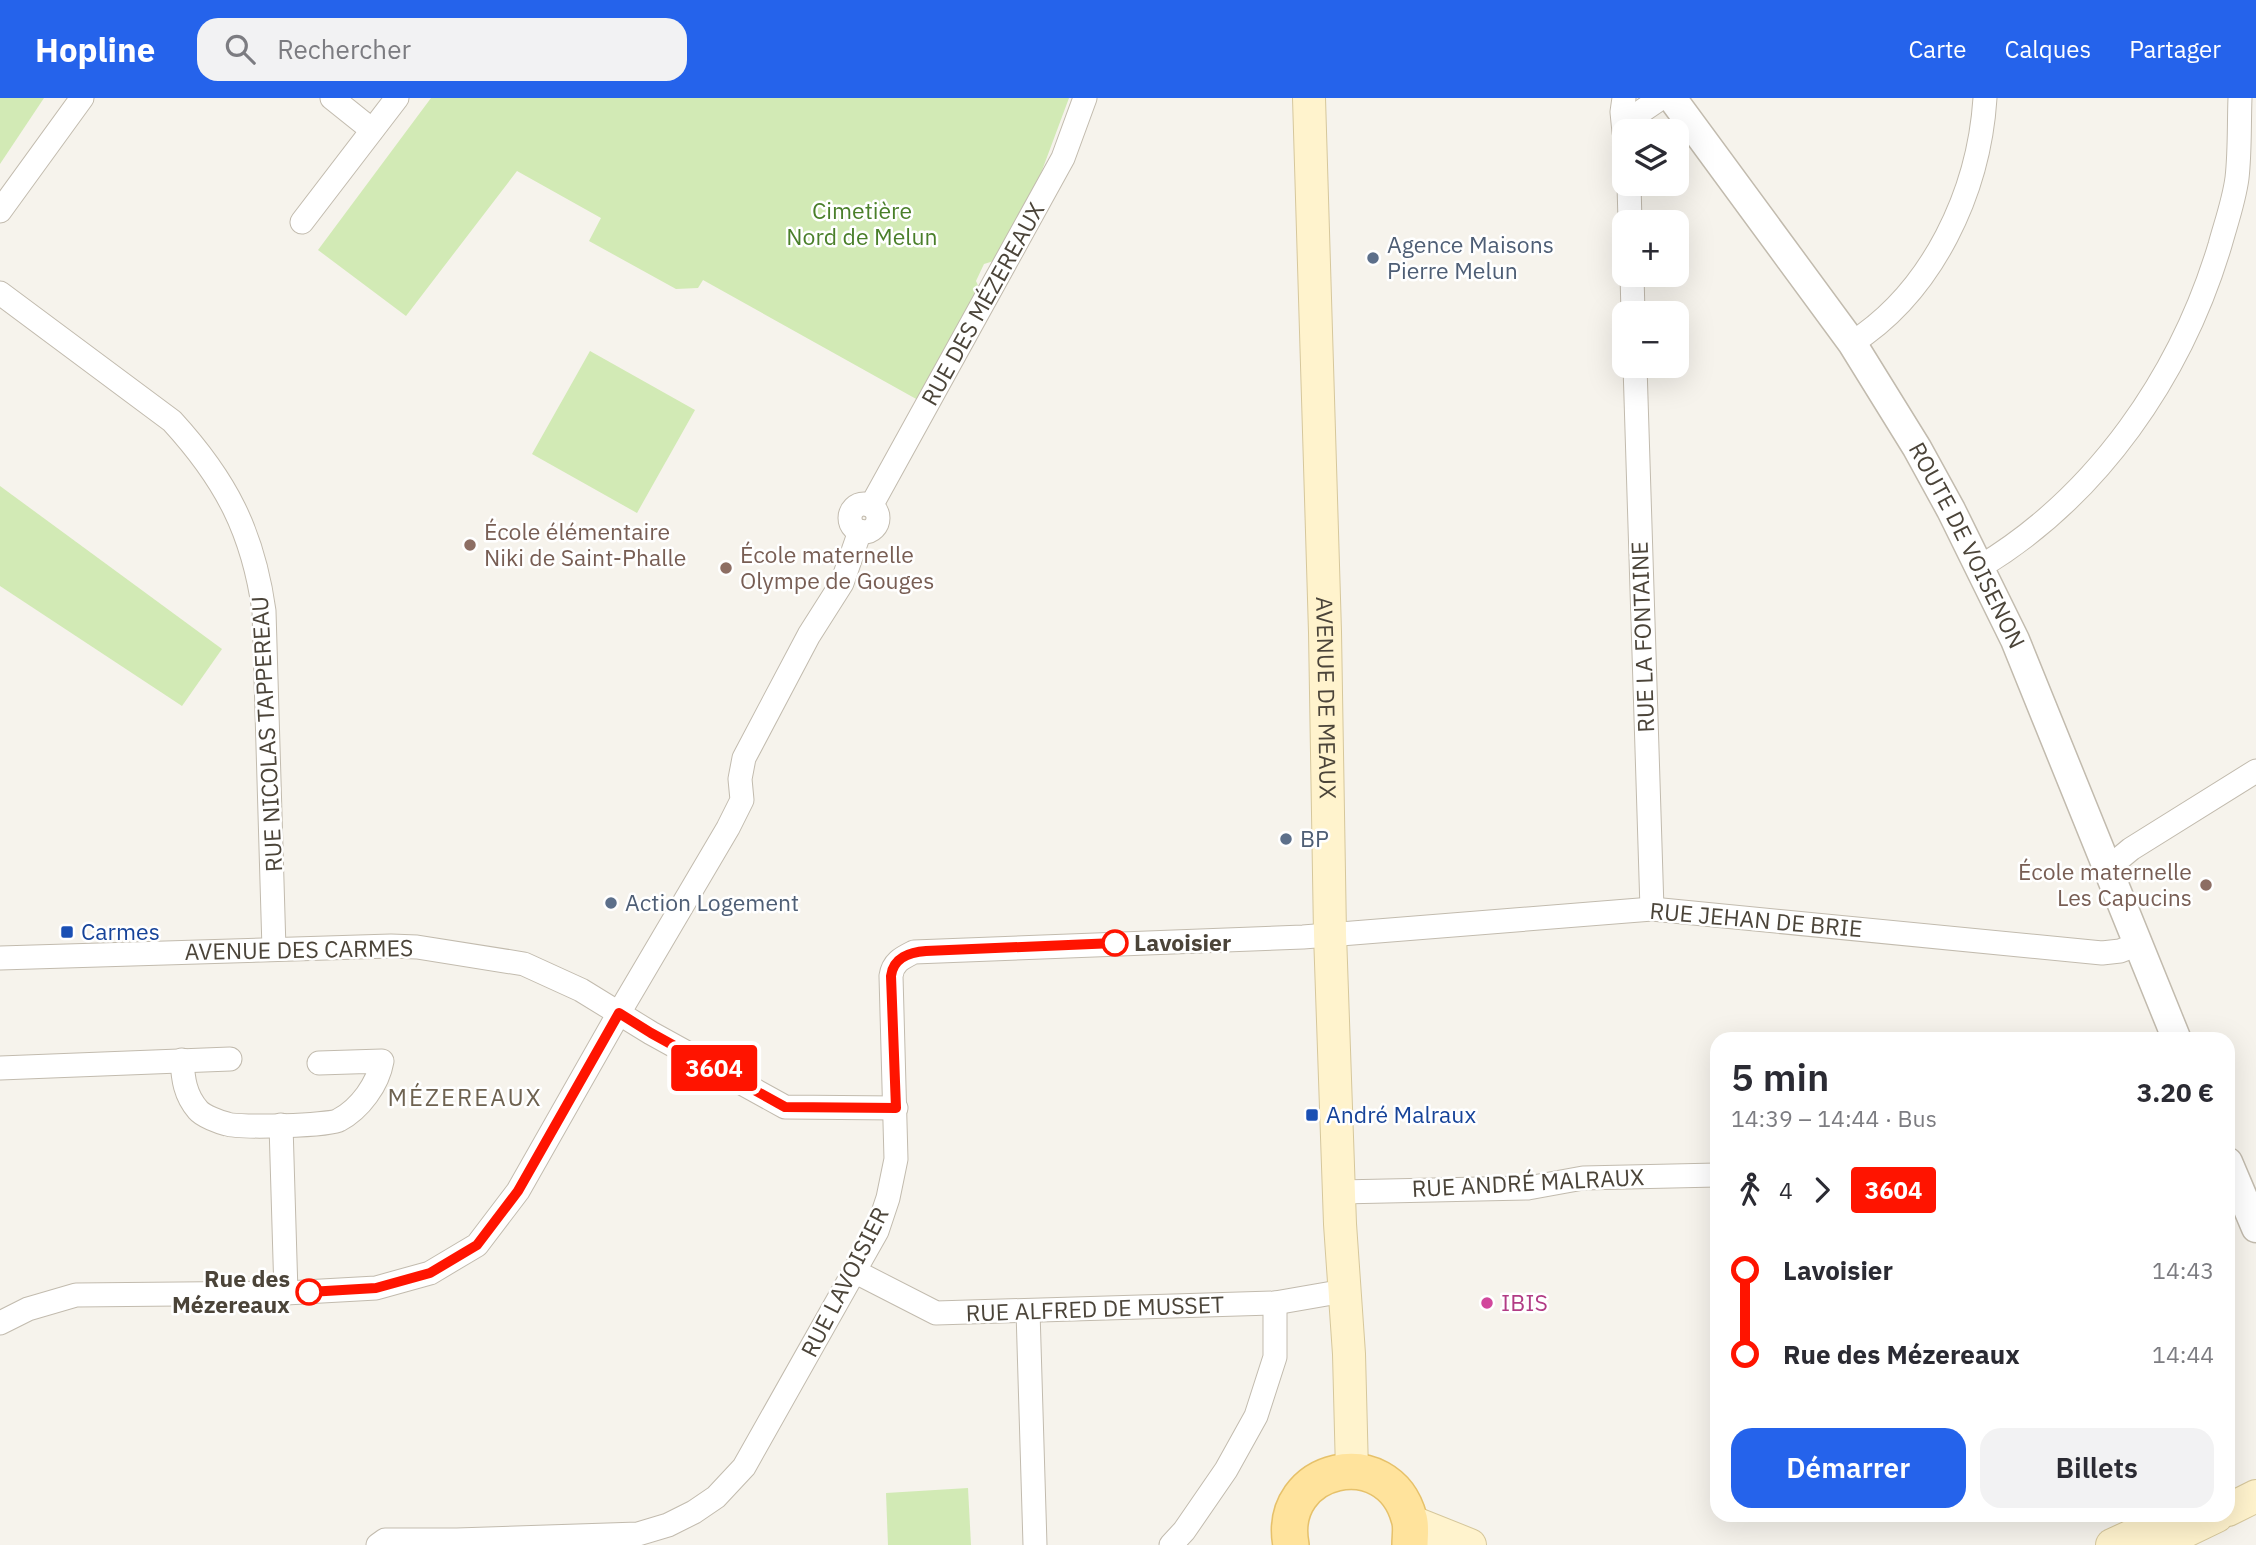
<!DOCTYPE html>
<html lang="fr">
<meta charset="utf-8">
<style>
:root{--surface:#fff;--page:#f2f2f3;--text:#2b2b33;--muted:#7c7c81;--accent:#2563eb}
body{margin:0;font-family:"IBM Plex Sans",sans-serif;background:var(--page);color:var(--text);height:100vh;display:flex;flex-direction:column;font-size:26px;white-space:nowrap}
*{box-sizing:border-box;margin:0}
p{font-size:23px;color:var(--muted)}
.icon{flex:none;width:38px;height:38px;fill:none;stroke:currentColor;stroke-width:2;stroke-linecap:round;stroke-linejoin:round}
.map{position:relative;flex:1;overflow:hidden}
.sheet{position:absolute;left:1710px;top:934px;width:525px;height:490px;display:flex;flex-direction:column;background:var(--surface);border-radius:21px;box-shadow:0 7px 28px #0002}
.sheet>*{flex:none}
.badge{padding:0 14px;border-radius:5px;font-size:24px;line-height:46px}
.buttons{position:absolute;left:1612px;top:21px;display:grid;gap:14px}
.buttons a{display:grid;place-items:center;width:77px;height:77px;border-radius:14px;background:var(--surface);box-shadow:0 7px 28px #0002;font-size:35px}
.map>.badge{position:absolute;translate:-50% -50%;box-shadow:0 0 0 4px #fff}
.legs{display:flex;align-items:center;gap:10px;height:77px;padding:0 21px;font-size:23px}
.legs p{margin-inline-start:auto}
.head{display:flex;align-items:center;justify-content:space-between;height:119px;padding:0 21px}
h1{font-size:38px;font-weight:600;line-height:52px}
.cta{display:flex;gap:14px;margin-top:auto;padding:14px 21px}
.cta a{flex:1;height:80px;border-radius:21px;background:var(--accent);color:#fff;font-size:28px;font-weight:600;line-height:80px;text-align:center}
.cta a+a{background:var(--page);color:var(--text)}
ul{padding:0 21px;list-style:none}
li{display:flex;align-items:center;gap:24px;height:84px;font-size:26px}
li i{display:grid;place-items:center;width:10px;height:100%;margin:0 9px;background:currentColor}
li i::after{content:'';width:18px;height:18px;margin:-9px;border:5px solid;border-radius:50%;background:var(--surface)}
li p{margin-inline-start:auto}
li:first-child i{background:linear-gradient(#0000 50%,currentColor 0)}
li:last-child i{background:linear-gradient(currentColor 50%,#0000 0)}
header{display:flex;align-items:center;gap:42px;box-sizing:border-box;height:98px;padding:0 35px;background:var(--accent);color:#fff}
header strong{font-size:33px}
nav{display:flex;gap:38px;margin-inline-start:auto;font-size:24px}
.search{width:490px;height:63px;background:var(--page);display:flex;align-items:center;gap:18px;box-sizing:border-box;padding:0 24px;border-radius:21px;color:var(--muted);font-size:26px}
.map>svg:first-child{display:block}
.green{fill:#d2eab5}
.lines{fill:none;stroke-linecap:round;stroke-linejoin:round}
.minor-casing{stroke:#c2bbae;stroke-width:25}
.tertiary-casing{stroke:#c2bbae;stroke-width:31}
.secondary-casing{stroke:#d6c79b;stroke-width:34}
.primary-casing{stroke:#e6c16a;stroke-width:38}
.minor{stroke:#fff;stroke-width:23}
.tertiary{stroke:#fff;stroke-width:28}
.secondary{stroke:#fff3cd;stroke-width:32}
.primary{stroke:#ffe39c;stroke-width:35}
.line-1-casing{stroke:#fff;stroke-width:16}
.line-1{stroke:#ff1400;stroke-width:10}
.service-dot{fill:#5c6f8a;stroke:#fff;stroke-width:2.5}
.education-dot{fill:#8d6e63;stroke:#fff;stroke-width:2.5}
.transit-dot{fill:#1a4fb4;stroke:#fff;stroke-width:2.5}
.stop-1-dot{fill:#fff;stroke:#ff1400;stroke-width:3.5}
.hotel-dot{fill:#d1479c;stroke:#fff;stroke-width:2.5}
.labels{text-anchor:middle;stroke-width:5;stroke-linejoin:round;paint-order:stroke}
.park-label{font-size:23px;fill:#4a7f2a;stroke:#fff}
.service-label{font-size:23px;fill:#4e5e75;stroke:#fff;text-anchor:start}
.street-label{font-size:23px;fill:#4b4439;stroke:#fff}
.education-label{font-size:23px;fill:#785e54;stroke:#fff;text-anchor:start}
.transit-label{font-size:23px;fill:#164399;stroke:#fff;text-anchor:start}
.stop-label{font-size:23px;font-weight:bold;fill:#4b4439;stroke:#fff;text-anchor:start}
.hotel-label{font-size:23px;fill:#b23c85;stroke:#fff;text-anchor:start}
.neighbourhood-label{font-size:24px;letter-spacing:2px;fill:#6e6250;stroke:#fff}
</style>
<header>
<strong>Hopline</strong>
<div class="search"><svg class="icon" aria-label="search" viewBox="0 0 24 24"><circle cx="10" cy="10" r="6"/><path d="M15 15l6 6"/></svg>Rechercher</div>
<nav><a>Carte</a><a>Calques</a><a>Partager</a></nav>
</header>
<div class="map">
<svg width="2256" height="1447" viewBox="0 0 2256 1447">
<rect width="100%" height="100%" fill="#f6f3ec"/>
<g class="green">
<polygon points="0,0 44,0 0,66"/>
<polygon points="431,0 1069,0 1034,94 997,162 984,166 976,183 981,194 918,302 703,182 698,190 676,191 589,143 601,120 517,73 406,218 318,152"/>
<polygon points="590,253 695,312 637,415 532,356"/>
<polygon points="0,388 222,551 182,608 0,488"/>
<polygon points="968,1390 971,1447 888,1447 886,1395"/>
</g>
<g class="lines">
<g class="minor-casing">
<g id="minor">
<polyline points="332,0 372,32"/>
<polyline points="1624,0 1622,14 1624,34"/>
<polyline points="1631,33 1639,15 1661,0"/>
<polyline points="1629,86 1630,124"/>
<polyline points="0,113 82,0"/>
<polyline points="302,124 397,0"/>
<polyline points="1632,177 1633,215"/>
<path d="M0,195L172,323C226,382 253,434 264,513L274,851"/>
<path d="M1852,245C1933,193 1979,94 1985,0"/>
<polyline points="1635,268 1652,811"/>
<circle cx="864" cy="420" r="14"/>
<polyline points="871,408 1063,60 1085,0"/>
<path d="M1980,469C2098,398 2181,277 2220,147C2226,125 2234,103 2237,80C2240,54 2239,26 2240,0"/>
<polyline points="2108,770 2131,751 2256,673"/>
<polyline points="0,860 391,848 417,849 524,866 581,892 651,935 785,1009 896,1010"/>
<path d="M182,962C183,981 185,997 198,1012C203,1018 219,1024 227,1026C239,1030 329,1028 339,1022C360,1011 378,986 382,963L319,965"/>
<polyline points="0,970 230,961"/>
<polyline points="281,1027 286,1195"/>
<polyline points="1340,1094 1528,1090 1583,1080 1717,1077"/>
<polyline points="854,1173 936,1215 1275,1205 1344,1193"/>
<polyline points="1028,1213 1035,1447"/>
<polyline points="0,1225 28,1211 76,1197 286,1195 376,1190 430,1175 477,1147 518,1093 619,915 728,730 742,702 740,681 744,660 809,537 842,485 860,433"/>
<path d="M378,1447L385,1442H457L638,1436L668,1427L694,1414L716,1399L744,1369L877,1133L888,1100L896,1061L891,878C893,864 902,860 914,854L1303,839L1652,811L2102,855L2120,853L2138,846"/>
<polyline points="1171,1447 1184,1433 1226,1372 1256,1318 1275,1259 1275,1205"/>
</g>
</g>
<g class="tertiary-casing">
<g id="tertiary">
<path id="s1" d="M1672,0L1852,245L1917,350L1951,412L2015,542L2177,942"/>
<polyline points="2228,1064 2256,1130"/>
</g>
</g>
<g class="secondary-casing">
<g id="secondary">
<path id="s2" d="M1309,0L1325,534L1330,836L1340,1126L1349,1256L1352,1373"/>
<polyline points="2228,1412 2256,1398"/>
<polyline points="1410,1423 1470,1447"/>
<polyline points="2112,1447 2175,1418"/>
<polyline points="2157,1447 2217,1418"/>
</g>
</g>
<g class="primary-casing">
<path id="primary" d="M1291,1447C1276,1368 1388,1343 1409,1420C1412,1428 1410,1438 1410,1447"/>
</g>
<use href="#minor" class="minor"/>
<use href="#tertiary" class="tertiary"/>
<use href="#secondary" class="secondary"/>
<use href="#primary" class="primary"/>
</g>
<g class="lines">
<g class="line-1-casing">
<path id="line-1" d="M309,1194L376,1190L430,1175L477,1147L518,1093L619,915L651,935L785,1009L896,1010L891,878C893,860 910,854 926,853L1115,845"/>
</g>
<use href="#line-1" class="line-1"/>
</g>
<g class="service-dot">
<circle cx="1373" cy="160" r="7"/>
<circle cx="1286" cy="741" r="7"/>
<circle cx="611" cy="805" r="7"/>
</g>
<g class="education-dot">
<circle cx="470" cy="447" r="7"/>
<circle cx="726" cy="470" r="7"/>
<circle cx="2206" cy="787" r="7"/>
</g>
<g class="transit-dot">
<rect x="60" y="827" width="14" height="14" rx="3.5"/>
<rect x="1305" y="1010" width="14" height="14" rx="3.5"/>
</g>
<g class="stop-1-dot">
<circle cx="1115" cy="845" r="12"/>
<circle cx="309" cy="1194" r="12"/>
</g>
<circle class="hotel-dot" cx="1487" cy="1205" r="7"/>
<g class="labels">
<g class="park-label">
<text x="862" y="121">Cimetière<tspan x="862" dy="26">Nord de Melun</tspan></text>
</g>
<g class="service-label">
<text x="1387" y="155">Agence Maisons<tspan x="1387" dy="26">Pierre Melun</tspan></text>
<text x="1300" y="749">BP</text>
<text x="625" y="813">Action Logement</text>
</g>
<g class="street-label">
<text transform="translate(983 206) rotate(-61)" y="8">RUE DES MÉZEREAUX</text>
<text dy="8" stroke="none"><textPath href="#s1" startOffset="537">ROUTE DE VOISENON</textPath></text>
<text transform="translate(1643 539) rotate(-92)" y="8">RUE LA FONTAINE</text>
<text dy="8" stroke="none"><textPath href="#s2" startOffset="600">AVENUE DE MEAUX</textPath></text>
<text transform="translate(267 636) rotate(-93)" y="8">RUE NICOLAS TAPPEREAU</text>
<text transform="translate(1756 822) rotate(5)" y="8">RUE JEHAN DE BRIE</text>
<text transform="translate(299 852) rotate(-1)" y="8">AVENUE DES CARMES</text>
<text transform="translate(1528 1085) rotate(-3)" y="8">RUE ANDRÉ MALRAUX</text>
<text transform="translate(845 1184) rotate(-63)" y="8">RUE LAVOISIER</text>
<text transform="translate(1095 1211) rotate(-2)" y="8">RUE ALFRED DE MUSSET</text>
</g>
<g class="education-label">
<text x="484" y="442">École élémentaire<tspan x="484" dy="26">Niki de Saint-Phalle</tspan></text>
<text x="740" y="465">École maternelle<tspan x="740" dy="26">Olympe de Gouges</tspan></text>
<text x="2192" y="782" text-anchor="end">École maternelle<tspan x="2192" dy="26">Les Capucins</tspan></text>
</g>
<g class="transit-label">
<text x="81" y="842">Carmes</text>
<text x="1326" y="1025">André Malraux</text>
</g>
<g class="stop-label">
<text x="1134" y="853">Lavoisier</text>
<text x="290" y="1189" text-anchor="end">Rue des<tspan x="290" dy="26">Mézereaux</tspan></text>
</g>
<g class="hotel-label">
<text x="1501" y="1213">IBIS</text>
</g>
<g class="neighbourhood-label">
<text x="465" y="1008">MÉZEREAUX</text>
</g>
</g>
</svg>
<div class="buttons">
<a><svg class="icon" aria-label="layers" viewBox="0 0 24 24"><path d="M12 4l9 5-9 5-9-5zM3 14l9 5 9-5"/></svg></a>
<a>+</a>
<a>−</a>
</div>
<b class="badge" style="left:714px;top:970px;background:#ff1400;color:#fff">3604</b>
<section class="sheet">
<div class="head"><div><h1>5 min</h1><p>14:39 – 14:44 · Bus</p></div><b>3.20 €</b></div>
<div class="legs"><svg class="icon" aria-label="walk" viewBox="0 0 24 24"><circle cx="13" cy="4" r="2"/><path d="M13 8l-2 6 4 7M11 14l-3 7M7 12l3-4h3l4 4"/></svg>4<svg class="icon" aria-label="forward" viewBox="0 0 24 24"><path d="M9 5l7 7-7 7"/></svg><b class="badge" style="background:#ff1400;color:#fff">3604</b></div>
<ul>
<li><i style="color:#ff1400"></i><b>Lavoisier</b><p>14:43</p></li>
<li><i style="color:#ff1400"></i><b>Rue des Mézereaux</b><p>14:44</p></li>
</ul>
<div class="cta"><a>Démarrer</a><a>Billets</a></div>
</section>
</div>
